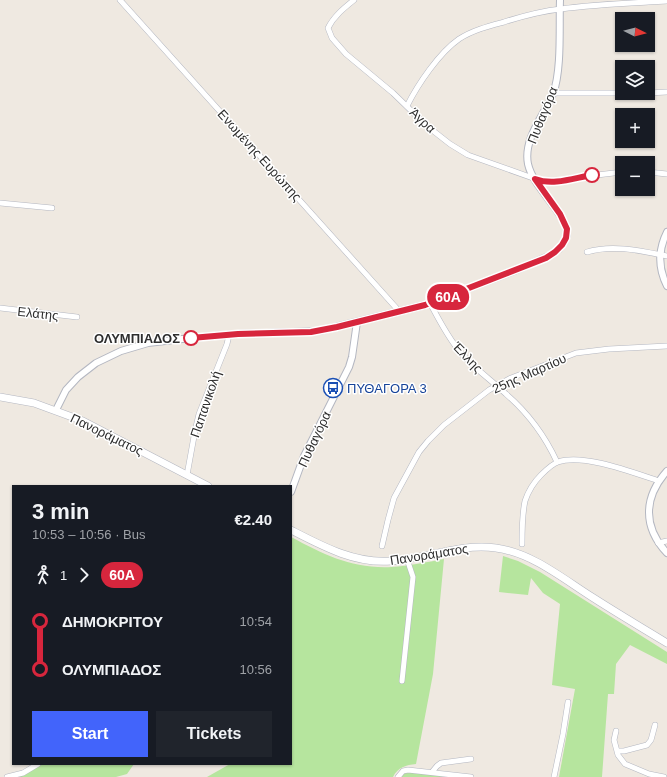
<!DOCTYPE html>
<meta charset="utf-8">
<style>
:root{--surface:#171b24;--page:#20242c;--text:#f1f3f6;--muted:#9ea1a6;--accent:#4264fb}
body{margin:0;font-family:Arial,sans-serif;background:var(--page);color:var(--text);height:100vh;display:flex;flex-direction:column;font-size:15px;white-space:nowrap}
*{box-sizing:border-box;margin:0}
p{font-size:13px;color:var(--muted)}
.icon{flex:none;width:22px;height:22px;fill:none;stroke:currentColor;stroke-width:2;stroke-linecap:round;stroke-linejoin:round}
.map{position:relative;flex:1;overflow:hidden}
.drawer{position:absolute;left:12px;top:485px;width:280px;height:280px;display:flex;flex-direction:column;background:var(--surface);border-radius:0px;box-shadow:0 1px 3px #0004}
.drawer>*{flex:none}
.badge{padding:0 8px;border-radius:13px;font-size:14px;line-height:26px}
.needle{width:26px;rotate:96deg}
.fabs{position:absolute;left:615px;top:12px;display:grid;gap:8px}
.fabs a{display:grid;place-items:center;width:40px;height:40px;border-radius:0px;background:var(--surface);box-shadow:0 1px 3px #0004;font-size:20px}
.map>.badge{position:absolute;translate:-50% -50%;box-shadow:0 0 0 2px #fff}
.legs{display:flex;align-items:center;gap:6px;height:44px;padding:0 20px;font-size:13px}
.legs p{margin-inline-start:auto}
.headline{display:flex;align-items:center;justify-content:space-between;height:68px;padding:0 20px}
h1{font-size:22px;font-weight:700;line-height:30px}
.primary-button{display:flex;gap:8px;margin-top:auto;padding:8px 20px}
.primary-button a{flex:1;height:46px;border-radius:0px;background:var(--accent);color:#fff;font-size:16px;font-weight:700;line-height:46px;text-align:center}
.primary-button a+a{background:var(--page);color:var(--text)}
ul{padding:0 20px;list-style:none}
li{display:flex;align-items:center;gap:14px;height:48px;font-size:15px}
li i{display:grid;place-items:center;width:6px;height:100%;margin:0 5px;background:currentColor}
li i::after{content:'';width:10px;height:10px;margin:-5px;border:3px solid;border-radius:50%;background:var(--surface)}
li p{margin-inline-start:auto}
li:first-child i{background:linear-gradient(#0000 50%,currentColor 0)}
li:last-child i{background:linear-gradient(currentColor 50%,#0000 0)}
.map>svg:first-child{display:block}
.green{fill:#b6e59e}
.lines{fill:none;stroke-linecap:round;stroke-linejoin:round}
.minor-casing{stroke:#b4b7c1;stroke-width:6}
.tertiary-casing{stroke:#b4b7c1;stroke-width:8}
.secondary-casing{stroke:#b4b7c1;stroke-width:8}
.minor{stroke:#fff;stroke-width:5}
.tertiary{stroke:#fff;stroke-width:6}
.secondary{stroke:#fff;stroke-width:7}
.line-1-casing{stroke:#fff;stroke-width:9}
.line-1{stroke:#d7263d;stroke-width:6}
.stop-1-dot{fill:#fff;stroke:#d7263d;stroke-width:2}
.labels{text-anchor:middle;stroke-width:3;stroke-linejoin:round;paint-order:stroke}
.street-label{font-size:13px;fill:#2e2e2e;stroke:#fff}
.stop-label{font-size:13px;font-weight:bold;fill:#2e2e2e;stroke:#fff;text-anchor:end}
.transit-label{font-size:13px;fill:#164399;stroke:#fff;text-anchor:start}
</style>
<div class="map">
<svg width="667" height="777" viewBox="0 0 667 777">
<rect width="100%" height="100%" fill="#efe9e1"/>
<g class="green">
<path d="M291,537C325,555 352,569 392,567C409,566 427,562 444,559L433,674L416,764C406,765 398,767 393,777H207L230,764H291Z"/>
<polygon points="503,556 518,561 540,572 667,652 667,664 630,645 616,664 614,694 608,694 602,777 559,777 575,689 552,685 560,604 543,593 531,578 528,595 499,592"/>
<polygon points="42,764 134,764 127,774 116,777 16,777 31,771"/>
<polygon points="414,771 447,777 399,777 400,774"/>
</g>
<g class="lines">
<g class="minor-casing">
<g id="minor">
<polyline points="120,0 399,311"/>
<path d="M354,0C344,8 334,16 328,28L332,38L346,54L393,93L427,126L450,144L468,155L544,182H555L572,178L622,172"/>
<polyline points="553,93 622,93"/>
<polyline points="648,93 667,92"/>
<path d="M407,106C418,84 439,53 459,39C473,30 489,26 504,22C523,16 542,11 561,9C596,4 632,3 667,1"/>
<polyline points="648,172 667,174"/>
<polyline points="0,203 52,208"/>
<path d="M587,252C612,244 642,251 667,256"/>
<path d="M430,303C439,320 448,338 461,353C474,368 491,380 506,394C528,413 545,436 557,462"/>
<polyline points="0,308 77,317"/>
<polyline points="187,475 195,431 199,414 227,344 229,335"/>
<polyline points="658,543 667,541"/>
<path d="M522,544C522,530 522,515 525,501C528,492 534,482 541,475C545,471 552,464 558,462C583,453 634,473 659,481"/>
<polyline points="382,546 388,520 394,498 419,452 428,441 444,425 489,390 511,378 576,353 609,349 667,346"/>
<polyline points="402,681 413,577 407,559"/>
<polyline points="616,731 614,740 618,755 625,764 649,774 664,777"/>
<polyline points="618,751 624,751 647,745 651,740 655,725"/>
<polyline points="432,772 437,766 441,763 471,759"/>
<polyline points="7,777 23,773 38,764"/>
<polyline points="398,777 403,771 408,770 471,777"/>
<polyline points="554,777 563,734 568,702"/>
</g>
</g>
<g class="tertiary-casing">
<g id="tertiary">
<path d="M667,232C658,250 658,268 667,286"/>
<path d="M56,410L66,390L78,377L96,363L121,351L148,343L191,338L238,334L319,331L425,305L514,271L551,255L559,249L564,242L567,235L566,226C557,205 533,186 528,164C523,139 544,115 553,94C562,70 559,26 560,0"/>
<path d="M667,471C643,498 643,527 667,553"/>
<polyline points="291,492 304,456 349,367 352,357 357,322"/>
</g>
</g>
<g class="secondary-casing">
<g id="secondary">
<polyline points="0,397 34,403 83,421 208,486"/>
<path d="M291,530C322,546 355,564 391,561C426,559 459,543 496,548C532,553 562,578 592,597C617,613 642,628 667,643"/>
</g>
</g>
<use href="#minor" class="minor"/>
<use href="#tertiary" class="tertiary"/>
<use href="#secondary" class="secondary"/>
</g>
<g class="lines">
<g class="line-1-casing">
<path id="line-1" d="M191,338L238,334L311,332L337,327L425,305L546,258L555,252L562,245L566,238L567,229L560,214L535,179C553,186 574,178 592,175"/>
</g>
<use href="#line-1" class="line-1"/>
</g>
<defs>
<g id="bus-ring" transform="scale(1)"><circle r="9.5" fill="#fff" stroke="#1a4fb4" stroke-width="1.5"/><path d="M-5-6H5V4H4V6H2V4H-2V6H-4V4H-5ZM-3.5-4V0h7V-4ZM-3.5 1.2v1.5H-2V1.2ZM2 1.2v1.5H3.5V1.2Z" fill="#1a4fb4"/></g>
</defs>
<g fill-rule="evenodd">
<use href="#bus-ring" x="333" y="388"/>
</g>
<g class="stop-1-dot">
<circle cx="592" cy="175" r="7"/>
<circle cx="191" cy="338" r="7"/>
</g>
<g class="labels">
<g class="street-label">
<text transform="translate(542 115) rotate(-68)" y="5">Πυθαγόρα</text>
<text transform="translate(423 120) rotate(43)" y="5">Άγρα</text>
<text transform="translate(260 155) rotate(48)" y="5">Ενωμένης Ευρώπης</text>
<text transform="translate(38 313) rotate(6)" y="5">Ελάτης</text>
<text transform="translate(468 357) rotate(46)" y="5">Έλλης</text>
<text transform="translate(529 373) rotate(-24)" y="5">25ης Μαρτίου</text>
<text transform="translate(205 404) rotate(-71)" y="5">Παπανικολή</text>
<text transform="translate(107 434) rotate(26)" y="5">Πανοράματος</text>
<text transform="translate(314 439) rotate(-65)" y="5">Πυθαγόρα</text>
<text transform="translate(429 554) rotate(-9)" y="5">Πανοράματος</text>
</g>
<g class="stop-label">
<text x="180" y="343">ΟΛΥΜΠΙΑΔΟΣ</text>
</g>
<g class="transit-label">
<text x="347" y="393">ΠΥΘΑΓΟΡΑ 3</text>
</g>
</g>
</svg>
<div class="fabs">
<a><svg class="needle" viewBox="-14 -14 28 28"><path d="M0-13l5 13h-10z" fill="#e53935"/><path d="M0 13l5-13h-10z" fill="#9ea1a6"/></svg></a>
<a><svg class="icon" aria-label="layers" viewBox="0 0 24 24"><path d="M12 4l9 5-9 5-9-5zM3 14l9 5 9-5"/></svg></a>
<a>+</a>
<a>−</a>
</div>
<b class="badge" style="left:448px;top:297px;background:#d7263d;color:#fff">60Α</b>
<section class="drawer">
<div class="headline"><div><h1>3 min</h1><p>10:53 – 10:56 · Bus</p></div><b>€2.40</b></div>
<div class="legs"><svg class="icon" aria-label="walk" viewBox="0 0 24 24"><circle cx="13" cy="4" r="2"/><path d="M13 8l-2 6 4 7M11 14l-3 7M7 12l3-4h3l4 4"/></svg>1<svg class="icon" aria-label="forward" viewBox="0 0 24 24"><path d="M9 5l7 7-7 7"/></svg><b class="badge" style="background:#d7263d;color:#fff">60Α</b></div>
<ul>
<li><i style="color:#d7263d"></i><b>ΔΗΜΟΚΡΙΤΟΥ</b><p>10:54</p></li>
<li><i style="color:#d7263d"></i><b>ΟΛΥΜΠΙΑΔΟΣ</b><p>10:56</p></li>
</ul>
<div class="primary-button"><a>Start</a><a>Tickets</a></div>
</section>
</div>
